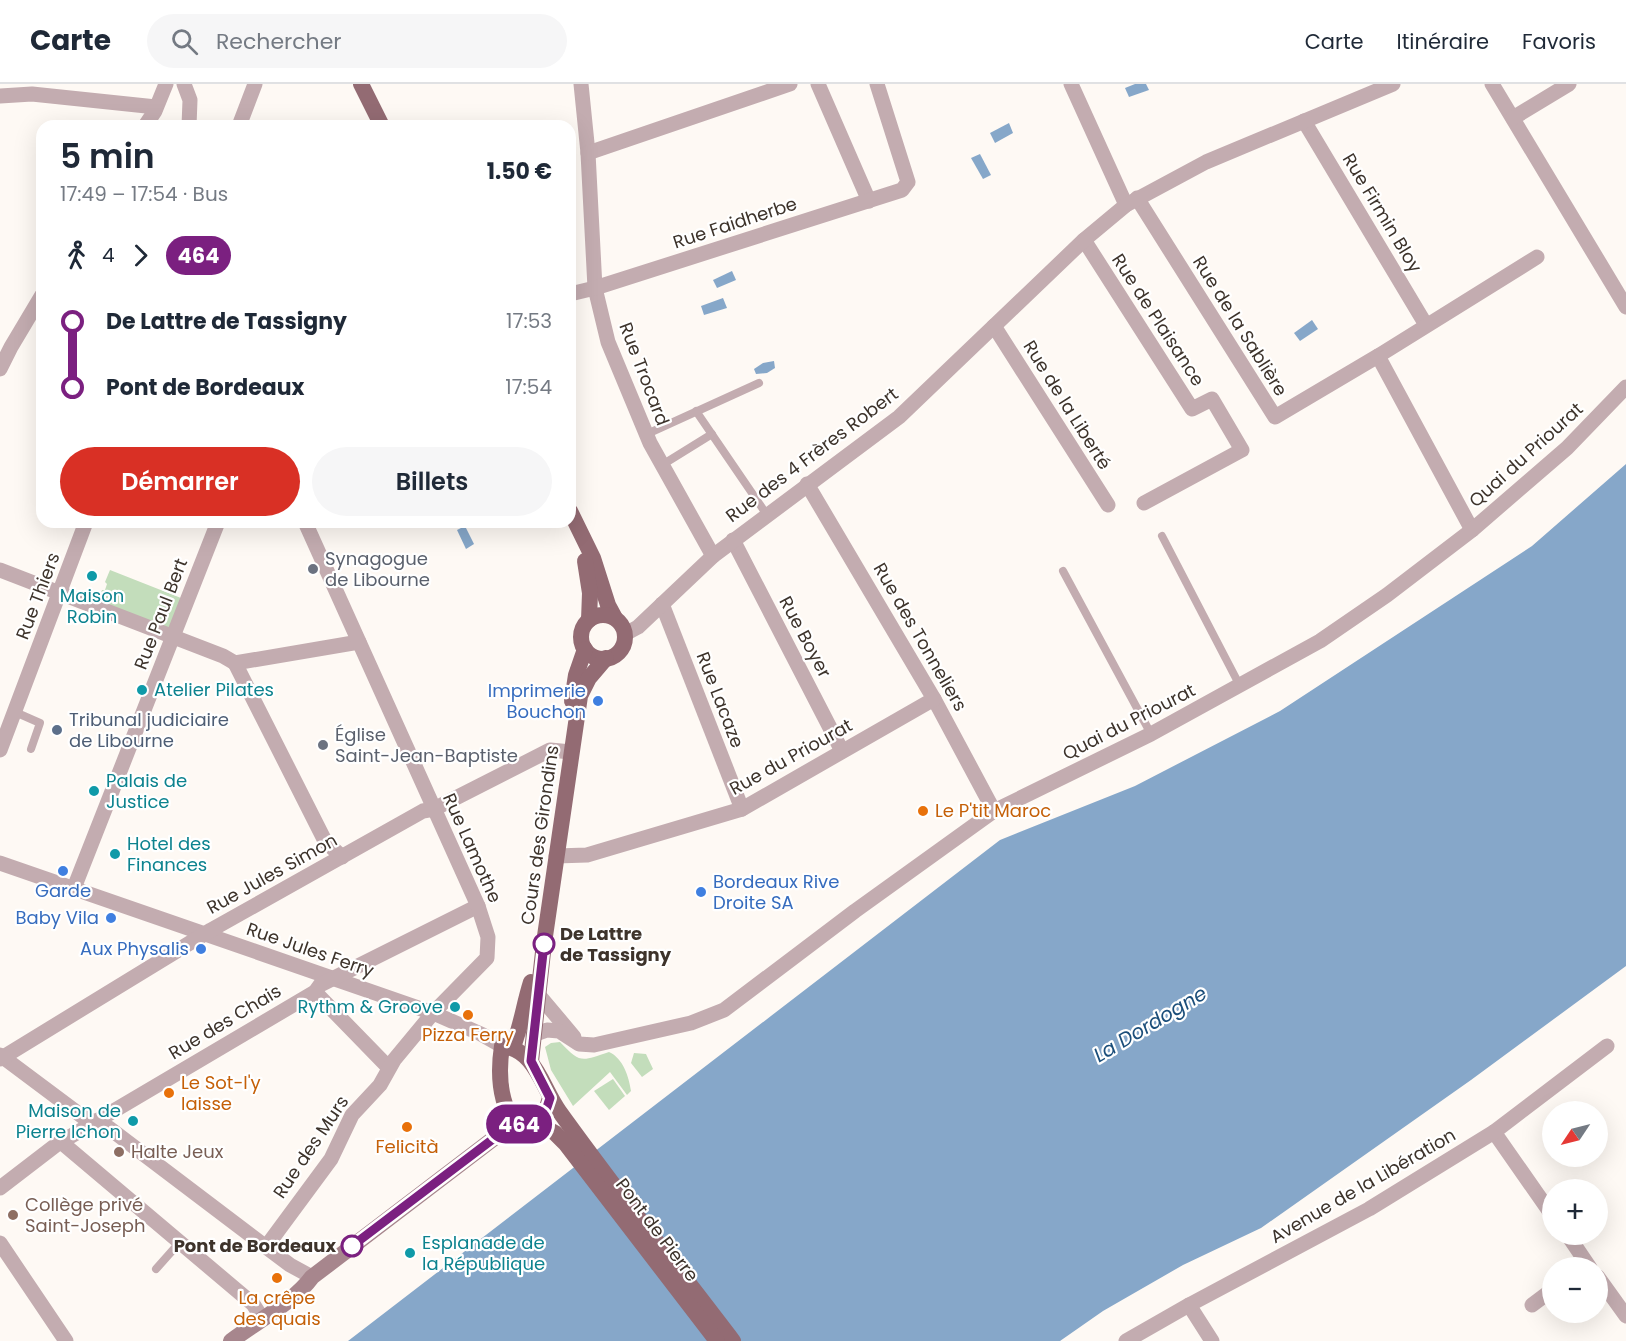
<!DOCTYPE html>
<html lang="fr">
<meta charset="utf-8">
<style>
:root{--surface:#fff;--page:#f6f6f7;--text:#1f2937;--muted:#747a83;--line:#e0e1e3;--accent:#d93025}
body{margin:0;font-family:Poppins,sans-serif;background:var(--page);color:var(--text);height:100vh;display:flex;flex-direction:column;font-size:22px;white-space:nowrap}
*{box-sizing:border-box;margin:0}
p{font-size:20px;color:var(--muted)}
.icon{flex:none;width:33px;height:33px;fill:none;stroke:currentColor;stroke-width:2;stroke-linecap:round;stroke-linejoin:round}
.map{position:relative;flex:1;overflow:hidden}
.panel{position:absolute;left:36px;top:36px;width:540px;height:408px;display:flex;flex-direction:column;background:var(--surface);border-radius:18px;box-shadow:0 6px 24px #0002}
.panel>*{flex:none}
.badge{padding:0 12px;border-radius:20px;font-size:21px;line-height:39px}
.needle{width:39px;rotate:235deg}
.fabs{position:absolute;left:1542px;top:1017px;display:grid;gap:12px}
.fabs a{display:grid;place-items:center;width:66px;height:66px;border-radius:50%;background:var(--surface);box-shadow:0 6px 24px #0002;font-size:30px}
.map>.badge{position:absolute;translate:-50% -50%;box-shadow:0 0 0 3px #fff}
.legs{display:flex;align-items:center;gap:9px;height:66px;padding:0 24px;font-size:20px}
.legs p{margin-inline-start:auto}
.headline{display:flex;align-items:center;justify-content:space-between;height:102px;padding:0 24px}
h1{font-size:33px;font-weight:600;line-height:45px}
.action{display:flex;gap:12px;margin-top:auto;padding:12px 24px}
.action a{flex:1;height:69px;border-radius:36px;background:var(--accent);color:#fff;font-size:24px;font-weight:600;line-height:69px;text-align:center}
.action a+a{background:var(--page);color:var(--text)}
ul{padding:0 24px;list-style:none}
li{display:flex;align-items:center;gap:21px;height:66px;font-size:22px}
li i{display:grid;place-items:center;width:9px;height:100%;margin:0 8px;background:currentColor}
li i::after{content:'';width:15px;height:15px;margin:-8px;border:4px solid;border-radius:50%;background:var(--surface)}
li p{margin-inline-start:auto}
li:first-child i{background:linear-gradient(#0000 50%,currentColor 0)}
li:last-child i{background:linear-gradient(currentColor 50%,#0000 0)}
header{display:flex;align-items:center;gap:36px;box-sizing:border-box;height:84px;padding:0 30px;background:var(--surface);border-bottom:2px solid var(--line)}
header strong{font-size:28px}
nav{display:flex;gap:33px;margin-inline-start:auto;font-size:21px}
.search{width:420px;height:54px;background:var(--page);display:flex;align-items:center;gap:15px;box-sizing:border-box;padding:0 21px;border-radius:33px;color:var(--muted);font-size:22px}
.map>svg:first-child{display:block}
.green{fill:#c3ddbb}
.water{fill:#86a7c9}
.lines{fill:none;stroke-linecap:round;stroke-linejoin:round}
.service{stroke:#c3acb0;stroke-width:8}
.minor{stroke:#c3acb0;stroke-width:15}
.secondary{stroke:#a7868d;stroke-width:16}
.primary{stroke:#936b73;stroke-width:16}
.line-1-casing{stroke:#fff;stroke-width:14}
.line-1{stroke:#7b2080;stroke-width:9}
.worship-dot{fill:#6b7280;stroke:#fff;stroke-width:2}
.culture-dot{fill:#0f9aa8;stroke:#fff;stroke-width:2}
.shop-dot{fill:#3f7fe0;stroke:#fff;stroke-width:2}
.service-dot{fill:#5c6f8a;stroke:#fff;stroke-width:2}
.food-dot{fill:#e8710a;stroke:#fff;stroke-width:2}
.stop-1-dot{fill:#fff;stroke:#7b2080;stroke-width:3}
.education-dot{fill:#8d6e63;stroke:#fff;stroke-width:2}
.labels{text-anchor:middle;stroke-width:4.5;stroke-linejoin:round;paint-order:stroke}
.street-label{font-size:18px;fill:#3d332b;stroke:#fff}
.worship-label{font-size:18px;fill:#5b616d;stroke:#fff;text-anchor:start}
.culture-label{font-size:18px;fill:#0d838f;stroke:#fff;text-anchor:start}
.shop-label{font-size:18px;fill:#366cbe;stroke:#fff;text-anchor:end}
.service-label{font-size:18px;fill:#4e5e75;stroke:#fff;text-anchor:start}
.food-label{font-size:18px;fill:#c56008;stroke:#fff}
.stop-label{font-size:18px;font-weight:bold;fill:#3d332b;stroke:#fff;text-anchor:start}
.education-label{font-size:18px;fill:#785e54;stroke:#fff;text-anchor:start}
.water-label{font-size:20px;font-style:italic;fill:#1b4e7a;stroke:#fff}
</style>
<header>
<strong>Carte</strong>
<div class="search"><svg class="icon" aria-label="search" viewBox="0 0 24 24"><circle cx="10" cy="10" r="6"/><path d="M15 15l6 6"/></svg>Rechercher</div>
<nav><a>Carte</a><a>Itinéraire</a><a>Favoris</a></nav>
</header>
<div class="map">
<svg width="1626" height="1257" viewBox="0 0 1626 1257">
<rect width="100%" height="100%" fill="#fef9f4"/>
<g class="green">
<polygon points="110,486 181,514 169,545 98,517 102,506 105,506 107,500 105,498"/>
<path d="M560,958C581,980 581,977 609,968C623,974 629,993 631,1007L627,1011L610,988L573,1022L551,986L545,963L551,959Z"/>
<polygon points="634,969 646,970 653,985 642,993 631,979"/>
<polygon points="613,995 625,1012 609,1026 594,1007"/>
</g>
<g class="water">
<polygon points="1135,0 1146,0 1149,6 1129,13 1125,4"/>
<polygon points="1009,39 1013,49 995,59 990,49"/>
<polygon points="980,70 991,91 983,95 971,74"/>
<polygon points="732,187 736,196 717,204 713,196"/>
<polygon points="723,214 727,224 704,231 701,222"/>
<polygon points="1312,236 1318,245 1300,257 1294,249"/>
<polygon points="774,277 775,284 767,289 756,290 754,285 763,279"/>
<polygon points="1626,380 1626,882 1471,996 1261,1144 1183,1181 1103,1227 1060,1257 348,1257 1000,756 1135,702 1280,627 1532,462"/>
<polygon points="465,442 474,460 466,465 457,446"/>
</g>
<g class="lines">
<g class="service">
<polyline points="696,327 767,431"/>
<polyline points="647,350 759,299"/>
<polyline points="662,381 712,350"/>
<polyline points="1162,452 1240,602"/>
<polyline points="1063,487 1151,650"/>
<polyline points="15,628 40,639 31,665"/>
<polyline points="156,1185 180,1158"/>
</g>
<g class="minor">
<polyline points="184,0 190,16 189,42"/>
<polyline points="581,0 588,69 595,204 608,258 650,359 713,472"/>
<polyline points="818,0 869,117"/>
<polyline points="1071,0 1126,121"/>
<polyline points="1492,0 1626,223"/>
<polyline points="0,12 32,10 156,23"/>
<polyline points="1513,34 1569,0"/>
<polyline points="1304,37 1426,241"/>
<polyline points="145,42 155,27 166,0"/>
<polyline points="239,42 255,0"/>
<polyline points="588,69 790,0"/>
<polyline points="1137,114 1275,333 1378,272 1472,446"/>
<polyline points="1084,156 1192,325 1212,315 1242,366 1144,419"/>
<polyline points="570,210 595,204 902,106 908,98 877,0"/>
<polyline points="994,242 1108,421"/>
<polyline points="1378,272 1537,173"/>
<polyline points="0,285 11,263 42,211"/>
<polyline points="807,400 934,615 994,727"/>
<polyline points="733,456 842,667"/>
<polyline points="0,486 223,572 235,579"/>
<polyline points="662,520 742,725"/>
<polyline points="625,550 638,543 713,472 899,333 1084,156 1126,121 1206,78 1393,0"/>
<polyline points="235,579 325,757 342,773"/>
<polyline points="235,579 359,558"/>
<polyline points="0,666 86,438"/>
<polyline points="556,772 587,771 742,725 934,615"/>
<polyline points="0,779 433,929 481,950 502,962"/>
<polyline points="74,804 218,438"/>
<polyline points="315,908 389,984"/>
<polyline points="537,909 574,953"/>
<polyline points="533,951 547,946 559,947 579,960 594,961 691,939 724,926 855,827 994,727 1151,650 1320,557 1387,511 1472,446 1567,364 1626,303"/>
<polyline points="0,971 83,1033 109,1044 266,1163 290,1181 312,1193"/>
<polyline points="0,975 211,846 423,727 434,725 550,666 571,668"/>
<polyline points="1494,1048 1552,1131"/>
<polyline points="61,1058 253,1220 262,1234"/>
<polyline points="0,1104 56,1061 315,908 320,901 478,822"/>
<polyline points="1567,1150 1590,1184"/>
<polyline points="0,1159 66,1257"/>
<polyline points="266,1163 331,1075 352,1031 380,1001 394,976 433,929 487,874 488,853 478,822 305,438"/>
<polyline points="1598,1193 1626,1232"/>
<polyline points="1189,1221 1212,1257"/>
<polyline points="1532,1221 1552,1206"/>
<polyline points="1126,1257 1189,1221 1369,1125 1494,1048 1607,962"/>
</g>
<path class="secondary" d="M231,1257C256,1238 294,1218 312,1193L514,1039"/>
<g class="primary">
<polyline points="361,0 382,42"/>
<polyline points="570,427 593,474 608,521 615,534"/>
<polyline points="585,477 590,509 589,536"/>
<circle cx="603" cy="553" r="22"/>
<polyline points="572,617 576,591 585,565"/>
<path d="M513,963C521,942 524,920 531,898"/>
<polyline points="531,977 544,859 580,612 589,594 606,574"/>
<path d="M550,1014C544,1035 538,1045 514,1039C499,1016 498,988 502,962C535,965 542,1003 559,1027C615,1105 675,1181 733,1257"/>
<polyline points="537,1039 555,1049 565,1059 717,1257"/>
</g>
</g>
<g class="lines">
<g class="line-1-casing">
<path id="line-1" d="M352,1162L514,1039C538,1045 544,1035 550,1014L531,977L544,860"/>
</g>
<use href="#line-1" class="line-1"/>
</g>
<g class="worship-dot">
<circle cx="313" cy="485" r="6"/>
<circle cx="323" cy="661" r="6"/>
</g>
<g class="culture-dot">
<circle cx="92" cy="492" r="6"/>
<circle cx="142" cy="606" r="6"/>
<circle cx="94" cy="707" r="6"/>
<circle cx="115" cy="770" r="6"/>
<circle cx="455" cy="923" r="6"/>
<circle cx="133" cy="1037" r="6"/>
<circle cx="410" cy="1169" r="6"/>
</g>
<g class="shop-dot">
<circle cx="598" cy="617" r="6"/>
<circle cx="63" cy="787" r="6"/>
<circle cx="701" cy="808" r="6"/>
<circle cx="111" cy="834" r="6"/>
<circle cx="201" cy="865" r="6"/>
</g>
<circle class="service-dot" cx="57" cy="646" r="6"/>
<g class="food-dot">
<circle cx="923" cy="727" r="6"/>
<circle cx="468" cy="931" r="6"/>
<circle cx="169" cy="1009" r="6"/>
<circle cx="407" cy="1043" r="6"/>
<circle cx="277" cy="1194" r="6"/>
</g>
<g class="stop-1-dot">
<circle cx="544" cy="860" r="10"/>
<circle cx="352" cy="1162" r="10"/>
</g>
<g class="education-dot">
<circle cx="119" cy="1068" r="6"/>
<circle cx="13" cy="1131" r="6"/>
</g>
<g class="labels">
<g class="street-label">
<text transform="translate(1382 129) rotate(59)" y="6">Rue Firmin Bloy</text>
<text transform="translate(735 139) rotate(-18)" y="6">Rue Faidherbe</text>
<text transform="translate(1158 236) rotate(57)" y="6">Rue de Plaisance</text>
<text transform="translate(1240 242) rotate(58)" y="6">Rue de la Sablière</text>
<text transform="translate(644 290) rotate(69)" y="6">Rue Trocard</text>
<text transform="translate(1067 321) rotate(58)" y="6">Rue de la Liberté</text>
<text transform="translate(812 371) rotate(-37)" y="6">Rue des 4 Frères Robert</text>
<text transform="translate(1526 371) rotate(-42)" y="6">Quai du Priourat</text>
<text transform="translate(38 512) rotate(-69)" y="6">Rue Thiers</text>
<text transform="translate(161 530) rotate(-69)" y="6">Rue Paul Bert</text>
<text transform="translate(805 553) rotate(62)" y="6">Rue Boyer</text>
<text transform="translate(920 553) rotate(60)" y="6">Rue des Tonneliers</text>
<text transform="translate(720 616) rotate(69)" y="6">Rue Lacaze</text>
<text transform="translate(1129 638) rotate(-27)" y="6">Quai du Priourat</text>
<text transform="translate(791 673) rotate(-29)" y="6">Rue du Priourat</text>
<text transform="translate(540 751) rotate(-82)" y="6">Cours des Girondins</text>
<text transform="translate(472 764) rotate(66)" y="6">Rue Lamothe</text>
<text transform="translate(272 790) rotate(-29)" y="6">Rue Jules Simon</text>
<text transform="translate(310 866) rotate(19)" y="6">Rue Jules Ferry</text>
<text transform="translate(225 938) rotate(-31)" y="6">Rue des Chais</text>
<text transform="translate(311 1063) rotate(-56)" y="6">Rue des Murs</text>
<text transform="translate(1363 1102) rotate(-30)" y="6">Avenue de la Libération</text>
<text transform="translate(657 1146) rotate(53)" y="6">Pont de Pierre</text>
</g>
<g class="worship-label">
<text x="325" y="481">Synagogue<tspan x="325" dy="21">de Libourne</tspan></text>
<text x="335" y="657">Église<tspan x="335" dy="21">Saint-Jean-Baptiste</tspan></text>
</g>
<g class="culture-label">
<text x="92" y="518" text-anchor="middle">Maison<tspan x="92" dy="21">Robin</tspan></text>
<text x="154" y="612">Atelier Pilates</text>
<text x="106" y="703">Palais de<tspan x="106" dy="21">Justice</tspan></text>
<text x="127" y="766">Hotel des<tspan x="127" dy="21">Finances</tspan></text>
<text x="443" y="929" text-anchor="end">Rythm &amp; Groove</text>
<text x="121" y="1033" text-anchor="end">Maison de<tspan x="121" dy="21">Pierre Ichon</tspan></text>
<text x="422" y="1165">Esplanade de<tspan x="422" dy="21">la République</tspan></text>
</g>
<g class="shop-label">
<text x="586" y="613">Imprimerie<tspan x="586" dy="21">Bouchon</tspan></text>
<text x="713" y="804" text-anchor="start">Bordeaux Rive<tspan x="713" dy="21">Droite SA</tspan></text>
<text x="63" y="813" text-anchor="middle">Garde</text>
<text x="99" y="840">Baby Vila</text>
<text x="189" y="871">Aux Physalis</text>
</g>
<g class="service-label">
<text x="69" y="642">Tribunal judiciaire<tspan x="69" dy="21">de Libourne</tspan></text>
</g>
<g class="food-label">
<text x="935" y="733" text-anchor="start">Le P'tit Maroc</text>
<text x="468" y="957">Pizza Ferry</text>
<text x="181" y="1005" text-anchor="start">Le Sot-l'y<tspan x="181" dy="21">laisse</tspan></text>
<text x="407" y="1069">Felicità</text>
<text x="277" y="1220">La crêpe<tspan x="277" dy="21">des quais</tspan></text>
</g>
<g class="stop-label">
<text x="560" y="856">De Lattre<tspan x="560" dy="21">de Tassigny</tspan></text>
<text x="336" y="1168" text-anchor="end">Pont de Bordeaux</text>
</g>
<g class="education-label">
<text x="131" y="1074">Halte Jeux</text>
<text x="25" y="1127">Collège privé<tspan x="25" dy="21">Saint-Joseph</tspan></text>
</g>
<g class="water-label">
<text transform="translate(1150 940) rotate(-31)" y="7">La Dordogne</text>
</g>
</g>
</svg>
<div class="fabs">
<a><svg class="needle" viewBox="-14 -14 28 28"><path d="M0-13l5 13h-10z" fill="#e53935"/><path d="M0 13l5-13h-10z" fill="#747a83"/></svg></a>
<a>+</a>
<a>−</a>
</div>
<b class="badge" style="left:519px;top:1040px;background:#7b2080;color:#fff">464</b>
<section class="panel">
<div class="headline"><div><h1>5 min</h1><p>17:49 – 17:54 · Bus</p></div><b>1.50 €</b></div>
<div class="legs"><svg class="icon" aria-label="walk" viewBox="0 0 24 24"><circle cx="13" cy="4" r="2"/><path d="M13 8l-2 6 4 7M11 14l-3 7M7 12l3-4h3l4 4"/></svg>4<svg class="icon" aria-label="forward" viewBox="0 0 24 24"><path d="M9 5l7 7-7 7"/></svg><b class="badge" style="background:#7b2080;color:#fff">464</b></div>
<ul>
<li><i style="color:#7b2080"></i><b>De Lattre de Tassigny</b><p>17:53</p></li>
<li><i style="color:#7b2080"></i><b>Pont de Bordeaux</b><p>17:54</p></li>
</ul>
<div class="action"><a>Démarrer</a><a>Billets</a></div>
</section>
</div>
